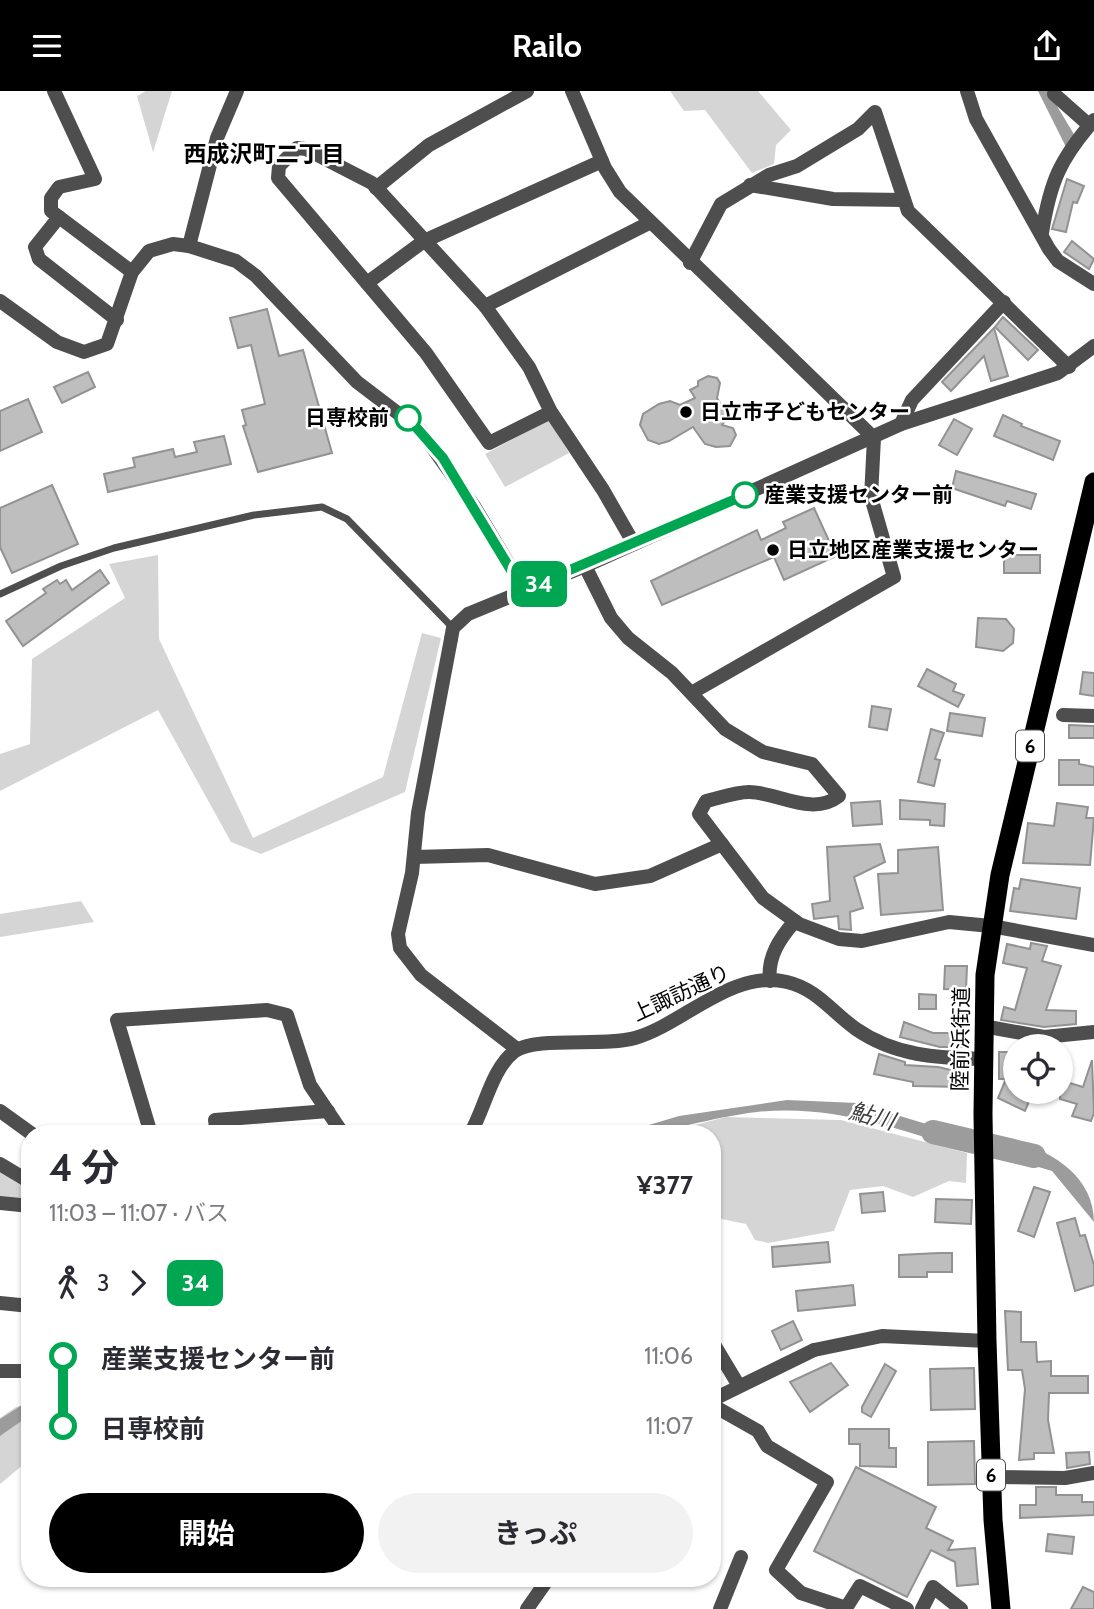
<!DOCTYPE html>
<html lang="ja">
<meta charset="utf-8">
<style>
:root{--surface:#fff;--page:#f2f2f3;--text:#2b2b33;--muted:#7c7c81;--accent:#000}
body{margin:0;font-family:Cabin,"Noto Sans JP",sans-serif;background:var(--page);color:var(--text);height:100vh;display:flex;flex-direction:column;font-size:26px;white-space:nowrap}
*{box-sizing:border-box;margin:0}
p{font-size:23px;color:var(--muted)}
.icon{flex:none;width:38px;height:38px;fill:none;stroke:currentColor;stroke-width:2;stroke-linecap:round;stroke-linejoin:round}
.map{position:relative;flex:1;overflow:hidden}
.details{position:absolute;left:21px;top:1034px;width:700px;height:462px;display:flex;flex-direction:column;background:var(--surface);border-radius:28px;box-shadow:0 2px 5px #0004}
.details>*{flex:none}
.badge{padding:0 14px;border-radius:10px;font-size:24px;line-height:46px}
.buttons{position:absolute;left:1003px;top:943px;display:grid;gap:14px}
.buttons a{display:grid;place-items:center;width:70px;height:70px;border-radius:50%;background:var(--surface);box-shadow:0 2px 5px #0004;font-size:35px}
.map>.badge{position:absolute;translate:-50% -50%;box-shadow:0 0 0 4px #fff}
.legs{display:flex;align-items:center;gap:10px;height:77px;padding:0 28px;font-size:23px}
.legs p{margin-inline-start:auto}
.overview{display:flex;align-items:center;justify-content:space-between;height:119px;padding:0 28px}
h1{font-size:38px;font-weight:700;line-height:52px}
.button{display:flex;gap:14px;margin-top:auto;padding:14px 28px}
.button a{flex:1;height:80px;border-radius:42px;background:var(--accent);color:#fff;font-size:28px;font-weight:700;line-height:80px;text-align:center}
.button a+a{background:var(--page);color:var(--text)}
ul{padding:0 28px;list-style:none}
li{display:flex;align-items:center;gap:24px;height:70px;font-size:26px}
li i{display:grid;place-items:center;width:10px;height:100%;margin:0 9px;background:currentColor}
li i::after{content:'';width:18px;height:18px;margin:-9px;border:5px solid;border-radius:50%;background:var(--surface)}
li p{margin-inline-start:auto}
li:first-child i{background:linear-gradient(#0000 50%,currentColor 0)}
li:last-child i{background:linear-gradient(currentColor 50%,#0000 0)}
header{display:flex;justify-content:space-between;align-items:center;height:91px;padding:0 28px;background:var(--accent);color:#fff;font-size:32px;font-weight:700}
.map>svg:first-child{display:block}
.green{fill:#d5d5d5}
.water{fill:#9c9c9c}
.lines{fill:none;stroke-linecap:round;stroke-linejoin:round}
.river{stroke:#9c9c9c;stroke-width:24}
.building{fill:#bebebe;stroke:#929292;stroke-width:2}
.service{stroke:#4e4e4e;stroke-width:7}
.minor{stroke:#4e4e4e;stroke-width:14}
.tertiary{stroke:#4e4e4e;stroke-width:14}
.trunk{stroke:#000;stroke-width:19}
.line-1-casing{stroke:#fff;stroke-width:16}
.line-1{stroke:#00a651;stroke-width:10}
.poi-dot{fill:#000;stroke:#fff;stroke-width:2.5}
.stop-1-dot{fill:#fff;stroke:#00a651;stroke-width:3.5}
.labels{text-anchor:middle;stroke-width:5;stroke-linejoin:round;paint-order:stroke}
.shield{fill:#fff;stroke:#4c4c4c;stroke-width:2}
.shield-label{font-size:19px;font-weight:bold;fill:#000}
.poi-label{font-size:21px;font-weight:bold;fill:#000;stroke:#fff;text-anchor:start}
.stop-label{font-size:21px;font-weight:bold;fill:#000;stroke:#fff;text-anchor:end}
.street-label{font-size:21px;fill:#000;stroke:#fff}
.neighbourhood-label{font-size:23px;font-weight:bold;fill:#000;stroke:#fff}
.water-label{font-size:23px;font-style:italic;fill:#3d3d3d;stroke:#fff}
</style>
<header><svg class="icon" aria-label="menu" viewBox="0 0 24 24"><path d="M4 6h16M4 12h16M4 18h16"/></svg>Railo<svg class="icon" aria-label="share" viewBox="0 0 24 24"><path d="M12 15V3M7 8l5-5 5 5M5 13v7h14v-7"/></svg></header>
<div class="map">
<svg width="1094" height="1518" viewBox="0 0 1094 1518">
<rect width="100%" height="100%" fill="#fff"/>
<g class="green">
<polygon points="146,0 172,0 153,61 137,5"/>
<polygon points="670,0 758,0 791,39 776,54 774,73 752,82 705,19 684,20"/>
<polygon points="549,329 569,362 505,396 485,363"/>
<polygon points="158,464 159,548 253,747 383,686 422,542 441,547 405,701 261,763 231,751 158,619 0,700 0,663 30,653 32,568 125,507 109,473"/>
<polygon points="81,810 94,831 0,846 0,823"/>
<polygon points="726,1026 841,1029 967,1062 966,1092 949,1090 913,1106 883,1095 850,1099 834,1140 768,1152 755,1149 746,1133 712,1126 712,1043 660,1043"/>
<polygon points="0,1076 30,1092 30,1115 0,1111"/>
<polygon points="30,1312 30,1368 0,1393 0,1327 16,1316"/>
</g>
<g class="water">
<polygon points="1038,0 1048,0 1075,45 1066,56"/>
<path d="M787,1009L857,1012L966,1045V1060C898,1037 830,1013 757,1021C711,1026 665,1043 619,1043L679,1025Z"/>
<path d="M1002,1048C1045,1055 1094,1082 1094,1131L1052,1080L1002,1065Z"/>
<polygon points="30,1309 30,1324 0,1345 0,1328"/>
</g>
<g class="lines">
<polyline class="river" points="933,1041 1034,1065"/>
</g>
<g class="building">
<polygon points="1067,88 1084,95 1077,112 1073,111 1066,141 1052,138"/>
<polygon points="1072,150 1094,168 1089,178 1064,161"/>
<polygon points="267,218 279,265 303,259 332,362 258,381 243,335 246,334 242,319 265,313 251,254 238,257 230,227"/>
<polygon points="1003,226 1038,259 1028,269 995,236"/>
<polygon points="994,237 1008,285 991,290 984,265 951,300 942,291"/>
<polygon points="88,281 95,296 62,312 54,296"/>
<polygon points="708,285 717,287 720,292 717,307 728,326 722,334 733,337 736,344 730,355 716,356 705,353 693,336 669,350 659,353 648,349 640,334 643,323 659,313 670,310 680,314 695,307 690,299 698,295 698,290"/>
<polygon points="28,308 42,341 0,360 0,320"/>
<polygon points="1003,324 1022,333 1021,335 1060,350 1053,369 994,345"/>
<polygon points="954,328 972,338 957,364 939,354"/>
<polygon points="224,345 231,373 108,401 104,383 135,376 133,367 173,358 175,366 197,361 194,351"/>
<polygon points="956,380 1036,403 1031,418 1007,410 1005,415 952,397"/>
<polygon points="52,394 78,453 12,482 0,456 0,417"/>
<polygon points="814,417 836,465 784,489 774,466 662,514 651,490 757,439 761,449 786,437 783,431"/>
<rect x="1004" y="464" width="36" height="18"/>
<polygon points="100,479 109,492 23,555 6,530 46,502 43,498 57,489 60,493 66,489 72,499"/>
<polygon points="978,527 1006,528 1014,538 1013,552 1003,560 976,556"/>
<polygon points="927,578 956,593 953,600 964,604 958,616 918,595"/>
<polygon points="1083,581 1094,582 1094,605 1080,603"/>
<polygon points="872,615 891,618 887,639 869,636"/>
<polygon points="950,622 985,627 982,645 947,640"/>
<polygon points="1069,634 1094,635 1094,647 1069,647"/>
<polygon points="931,638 944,642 935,668 940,669 934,695 918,691"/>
<polygon points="1059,669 1079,669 1079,673 1094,676 1094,694 1059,694"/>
<polygon points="900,709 945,713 944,735 930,734 930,729 900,728"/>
<polygon points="880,710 882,733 853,735 851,712"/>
<polygon points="1057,712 1088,716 1086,727 1094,727 1090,774 1023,772 1028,732 1054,735"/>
<polygon points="880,753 885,771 854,786 863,817 850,821 851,839 839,838 838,825 814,828 812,813 830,810 827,756"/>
<polygon points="938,756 943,819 881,824 878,783 898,782 898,759"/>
<polygon points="1021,788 1080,797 1076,828 1010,820 1014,797 1019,798"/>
<polygon points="1031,852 1047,855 1042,870 1061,875 1046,919 1076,920 1076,933 1044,936 1001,929 1004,916 1015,919 1027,877 1003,872 1007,853 1030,858"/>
<polygon points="945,875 967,875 966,899 944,898"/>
<polygon points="919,903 936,904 936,918 919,918"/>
<polygon points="904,931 933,942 965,942 965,956 940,956 900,946"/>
<polygon points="999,961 1015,961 1015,1001 1033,1001 1025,1020 998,1007 1006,988 999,988"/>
<polygon points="879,963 905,971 905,974 938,976 964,982 963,996 913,995 913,991 874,983"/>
<polygon points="1092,969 1094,1022 1091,1030 1072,1025 1077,1013 1060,1008 1060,989 1083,996"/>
<polygon points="1034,1096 1050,1101 1034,1146 1018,1140"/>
<polygon points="883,1101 885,1120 862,1122 860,1103"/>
<polygon points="936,1108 972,1109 971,1133 935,1131"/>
<polygon points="1075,1127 1080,1145 1085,1144 1094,1174 1094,1194 1075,1200 1057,1132"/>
<polygon points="828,1151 830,1171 773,1176 772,1156"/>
<polygon points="939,1162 952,1162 952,1181 927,1181 927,1186 899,1186 899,1164"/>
<polygon points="853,1194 855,1214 798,1220 796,1200"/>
<polygon points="1005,1220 1021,1221 1021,1251 1036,1251 1037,1271 1051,1270 1051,1285 1088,1285 1088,1302 1049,1302 1048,1329 1054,1362 1034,1362 1034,1368 1019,1369 1025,1298 1022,1279 1008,1279"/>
<polygon points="793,1230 802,1249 781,1259 772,1240"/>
<polygon points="831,1272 848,1294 810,1321 790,1291"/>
<polygon points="885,1273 896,1280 871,1326 862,1321 862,1316"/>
<polygon points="974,1277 975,1318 931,1319 930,1278"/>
<polygon points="849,1338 889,1338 889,1357 896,1357 896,1376 860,1375 860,1353 849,1353"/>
<polygon points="974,1350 975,1393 928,1394 928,1351"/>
<polygon points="1089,1361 1090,1373 1067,1377 1066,1362"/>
<polygon points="856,1376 936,1416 926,1437 953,1450 948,1459 975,1457 978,1493 957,1495 955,1471 931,1459 907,1506 814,1460"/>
<polygon points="1036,1396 1056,1396 1056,1404 1082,1404 1082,1411 1094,1411 1094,1424 1020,1427 1020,1414 1036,1414"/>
<polygon points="1048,1443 1074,1446 1072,1463 1046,1460"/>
<polygon points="1083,1496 1094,1501 1094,1518 1071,1518"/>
</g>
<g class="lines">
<polyline class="service" points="0,503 61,475 114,457 254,424 322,416 347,428 453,537"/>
<g class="minor">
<polyline points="54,0 95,88 59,96 51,107 51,120 132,181"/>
<polyline points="572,0 605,77 620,101 874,347 871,406 894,486 693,601"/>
<polyline points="967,0 976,28 1049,158 1058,170 1094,193"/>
<polyline points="1054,3 1089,34"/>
<polyline points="750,94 833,108 904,109"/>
<polyline points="376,97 429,54 527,0"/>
<polyline points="59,126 35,156 39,168 117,229"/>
<path d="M1042,142C1050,91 1060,68 1094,29"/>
<polyline points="189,155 217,47 237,0"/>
<polyline points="690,172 721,113 769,84 797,75 858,38 875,21 908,120 1069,276"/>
<polyline points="367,192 424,150 602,70"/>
<polyline points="485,215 649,132"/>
<polyline points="551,321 489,352 426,262 278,87 279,75 297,57 306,58 372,92 485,215 529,276 551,321 603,399 634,453"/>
<polyline points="901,333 912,309 1004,211"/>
<path d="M585,475L611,527L628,547L672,582L725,638L763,661L812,673L839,705C812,726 777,701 749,701C736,701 719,707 706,710L699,723L763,807L799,833L839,848L862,850L949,831L991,835L1094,854"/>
<polyline points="451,548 418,722 412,782 398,843 400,857 421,884 517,958"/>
<polyline points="1063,624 1094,625"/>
<polyline points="414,766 488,764 595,793 650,785 722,753"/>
<path d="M770,890C767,866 780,847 795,830"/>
<polyline points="983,935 1044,946 1094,941"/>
<polyline points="0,1020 32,1043"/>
<polyline points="151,1043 117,929 267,919 287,924 310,994 343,1043"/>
<polyline points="217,1043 215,1029 328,1020"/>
<path d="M470,1043C485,1018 491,978 515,960C536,945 605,956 635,947C684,933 731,878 787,891C817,898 832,921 856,938C895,965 937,967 983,968"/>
<polyline points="0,1073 30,1091"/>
<polyline points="0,1112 30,1115"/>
<polyline points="0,1212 30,1215"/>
<polyline points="712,1250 739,1295"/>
<polyline points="0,1280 30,1280"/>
<polyline points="712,1309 814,1259"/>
<polyline points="712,1314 758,1340 767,1355 827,1391 776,1479 801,1502 846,1517 860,1495 907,1518"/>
<polyline points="991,1386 1065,1387 1094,1382"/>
<polyline points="527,1518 548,1488"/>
<polyline points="720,1518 741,1466"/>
<polyline points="922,1518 933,1496 961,1518"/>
</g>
<g class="tertiary">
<polyline points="0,210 57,251 84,261 107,253 132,181 149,160 173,153 189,155 236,170 256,185 357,291 420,339 474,415 524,499"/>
<polyline points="451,548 453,537 468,523 585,475 901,333 1058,282 1094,255"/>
<polyline points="814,1259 882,1245 987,1250"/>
</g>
<polyline class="trunk" points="1001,1518 993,1429 987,1250 983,1023 985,884 1000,784 1094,391"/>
</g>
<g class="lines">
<g class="line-1-casing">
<polyline id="line-1" points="408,327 443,367 523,499 745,404"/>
</g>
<use href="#line-1" class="line-1"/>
</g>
<g class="poi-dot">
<circle cx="686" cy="321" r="7"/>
<circle cx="773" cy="459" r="7"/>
</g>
<g class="stop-1-dot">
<circle cx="408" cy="327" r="12"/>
<circle cx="745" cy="404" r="12"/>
</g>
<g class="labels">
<g class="shield">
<rect x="1016" y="639.5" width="28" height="31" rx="5"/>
<rect x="977" y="1368.5" width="28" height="31" rx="5"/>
</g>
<g class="shield-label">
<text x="1030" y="662">6</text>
<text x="991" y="1391">6</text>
</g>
<g class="poi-label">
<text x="700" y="328">日立市子どもセンター</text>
<text x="787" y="466">日立地区産業支援センター</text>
</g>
<g class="stop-label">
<text x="389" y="334">日専校前</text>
<text x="764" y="411" text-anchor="start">産業支援センター前</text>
</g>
<g class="street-label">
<text transform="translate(681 902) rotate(-25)" y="7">上諏訪通り</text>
<text transform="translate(961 948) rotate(-89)" y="7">陸前浜街道</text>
</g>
<g class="neighbourhood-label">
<text x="264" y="71">西成沢町二丁目</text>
</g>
<g class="water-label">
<text transform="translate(872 1025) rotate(15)" y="8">鮎川</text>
</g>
</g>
</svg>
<div class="buttons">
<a><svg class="icon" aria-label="locate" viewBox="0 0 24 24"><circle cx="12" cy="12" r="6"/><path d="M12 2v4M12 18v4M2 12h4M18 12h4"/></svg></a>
</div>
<b class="badge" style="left:539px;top:493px;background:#00a651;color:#fff">34</b>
<section class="details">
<div class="overview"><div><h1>4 分</h1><p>11:03 – 11:07 · バス</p></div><b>¥377</b></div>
<div class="legs"><svg class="icon" aria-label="walk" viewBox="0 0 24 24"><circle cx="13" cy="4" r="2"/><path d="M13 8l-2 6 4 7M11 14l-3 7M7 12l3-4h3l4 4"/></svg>3<svg class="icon" aria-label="forward" viewBox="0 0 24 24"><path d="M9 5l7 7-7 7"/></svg><b class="badge" style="background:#00a651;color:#fff">34</b></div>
<ul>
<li><i style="color:#00a651"></i><b>産業支援センター前</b><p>11:06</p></li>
<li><i style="color:#00a651"></i><b>日専校前</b><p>11:07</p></li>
</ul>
<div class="button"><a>開始</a><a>きっぷ</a></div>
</section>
</div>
